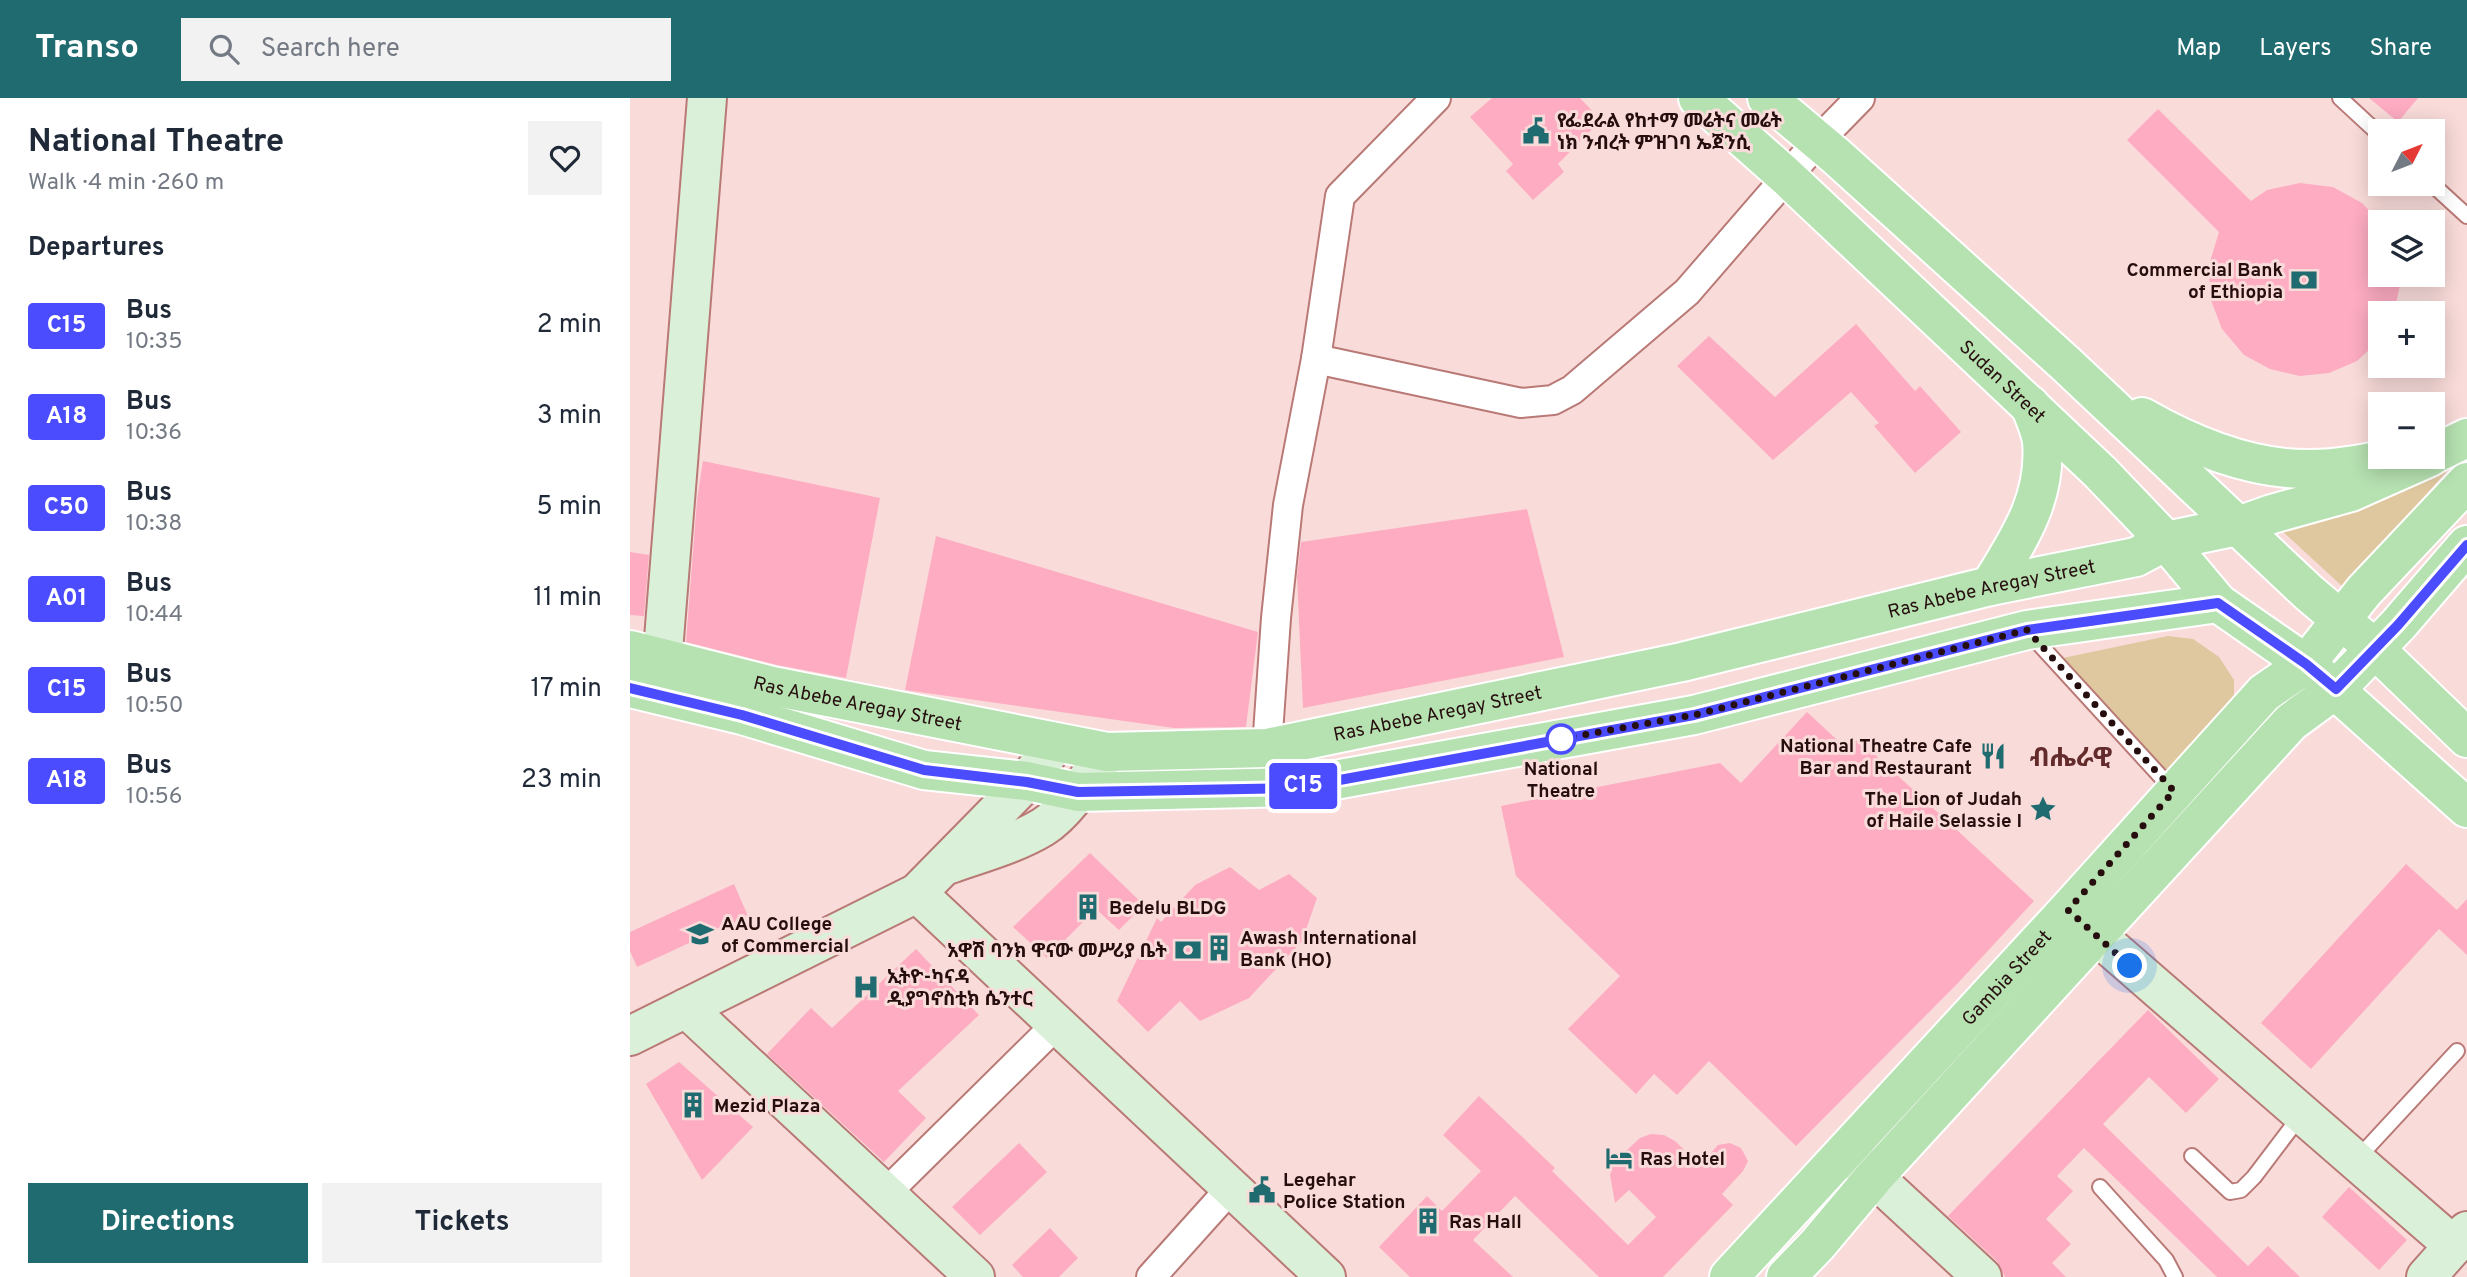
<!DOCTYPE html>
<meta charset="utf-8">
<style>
:root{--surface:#fff;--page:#f2f2f3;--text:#1f2937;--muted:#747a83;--accent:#1f6b70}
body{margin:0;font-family:Overpass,"Noto Sans Ethiopic",sans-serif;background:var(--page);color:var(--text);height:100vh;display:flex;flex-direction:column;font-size:26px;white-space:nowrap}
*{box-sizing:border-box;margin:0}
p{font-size:23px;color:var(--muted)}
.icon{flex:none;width:38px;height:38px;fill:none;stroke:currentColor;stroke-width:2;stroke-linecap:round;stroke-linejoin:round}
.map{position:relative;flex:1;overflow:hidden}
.details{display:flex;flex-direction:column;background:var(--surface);width:630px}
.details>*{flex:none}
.badge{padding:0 14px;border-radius:5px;font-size:24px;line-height:46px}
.needle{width:46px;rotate:48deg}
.fabs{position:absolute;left:1738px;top:21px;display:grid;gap:14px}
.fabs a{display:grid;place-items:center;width:77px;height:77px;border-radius:0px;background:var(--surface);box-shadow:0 4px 18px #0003;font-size:35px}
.you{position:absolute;width:35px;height:35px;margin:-18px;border:5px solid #fff;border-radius:50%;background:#1a73e8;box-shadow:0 0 0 10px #1a73e833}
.map>.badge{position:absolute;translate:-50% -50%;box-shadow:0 0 0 4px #fff}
h2{padding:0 28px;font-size:26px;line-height:63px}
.round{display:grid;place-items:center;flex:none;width:74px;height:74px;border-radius:0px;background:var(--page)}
.head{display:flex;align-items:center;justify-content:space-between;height:119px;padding:0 28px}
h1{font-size:33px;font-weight:700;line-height:52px}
.cta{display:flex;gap:14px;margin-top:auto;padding:14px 28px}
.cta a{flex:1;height:80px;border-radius:0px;background:var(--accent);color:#fff;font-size:28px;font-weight:700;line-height:80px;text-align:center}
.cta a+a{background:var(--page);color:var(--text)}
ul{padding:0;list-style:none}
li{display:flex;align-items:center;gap:21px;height:91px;padding:0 28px}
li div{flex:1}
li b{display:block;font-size:26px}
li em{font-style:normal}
li .badge{min-width:77px;font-weight:700;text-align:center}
header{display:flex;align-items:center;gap:42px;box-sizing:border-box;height:98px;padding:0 35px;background:var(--accent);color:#fff}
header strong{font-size:33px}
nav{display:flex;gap:38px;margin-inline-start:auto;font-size:24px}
.search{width:490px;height:63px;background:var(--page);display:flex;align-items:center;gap:18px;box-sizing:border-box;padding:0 24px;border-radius:0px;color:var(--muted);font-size:26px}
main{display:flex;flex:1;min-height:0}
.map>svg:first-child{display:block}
.green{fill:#dfc89f}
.building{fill:#fdacc2}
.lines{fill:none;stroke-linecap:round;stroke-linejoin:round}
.lane-casing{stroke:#b97976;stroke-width:18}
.street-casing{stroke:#b97976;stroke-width:32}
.secondary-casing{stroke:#b97976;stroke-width:42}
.primary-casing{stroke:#fff;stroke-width:42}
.lane{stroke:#fff;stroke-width:14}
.street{stroke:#fff;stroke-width:28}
.secondary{stroke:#dbf0d8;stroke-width:38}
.primary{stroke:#b6e1b1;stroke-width:38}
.line-casing{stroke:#fff;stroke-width:16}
.line{stroke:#4c4cff;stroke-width:10}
.walk{stroke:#260e0e;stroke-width:7;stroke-dasharray:0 12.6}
.stop-dot{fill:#fff;stroke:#4c4cff;stroke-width:3.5}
.labels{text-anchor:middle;stroke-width:6;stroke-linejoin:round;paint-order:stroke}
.poi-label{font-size:19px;font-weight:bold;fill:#260e0e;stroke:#f9dcda;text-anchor:start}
.street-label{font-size:19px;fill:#260e0e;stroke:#f9dcda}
.stop-label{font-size:19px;font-weight:bold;fill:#260e0e;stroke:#f9dcda}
.district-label{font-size:26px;font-weight:bold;fill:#632b2b;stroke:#f9dcda}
</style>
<header>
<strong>Transo</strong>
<div class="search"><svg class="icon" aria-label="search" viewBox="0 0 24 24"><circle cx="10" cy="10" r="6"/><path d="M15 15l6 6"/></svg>Search here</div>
<nav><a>Map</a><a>Layers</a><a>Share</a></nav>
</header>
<main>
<section class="details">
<div class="head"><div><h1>National Theatre</h1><p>Walk · 4 min · 260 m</p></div><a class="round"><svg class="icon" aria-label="heart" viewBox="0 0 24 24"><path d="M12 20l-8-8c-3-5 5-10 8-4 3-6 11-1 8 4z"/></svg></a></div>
<h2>Departures</h2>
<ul>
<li><span class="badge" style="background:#4c4cff;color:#fff">C15</span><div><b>Bus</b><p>10:35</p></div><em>2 min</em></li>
<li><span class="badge" style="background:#4c4cff;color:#fff">A18</span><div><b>Bus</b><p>10:36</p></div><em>3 min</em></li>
<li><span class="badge" style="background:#4c4cff;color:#fff">C50</span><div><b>Bus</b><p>10:38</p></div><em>5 min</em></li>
<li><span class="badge" style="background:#4c4cff;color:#fff">A01</span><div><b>Bus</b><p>10:44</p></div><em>11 min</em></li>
<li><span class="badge" style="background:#4c4cff;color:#fff">C15</span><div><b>Bus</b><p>10:50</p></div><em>17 min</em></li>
<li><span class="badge" style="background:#4c4cff;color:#fff">A18</span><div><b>Bus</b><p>10:56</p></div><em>23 min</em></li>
</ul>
<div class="cta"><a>Directions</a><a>Tickets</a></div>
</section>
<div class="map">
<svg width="1837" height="1179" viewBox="0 0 1837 1179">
<rect width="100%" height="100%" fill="#f9dcda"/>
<g class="green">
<polygon points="1818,372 1713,489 1651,432 1744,405"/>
<polygon points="1538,538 1563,541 1589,559 1604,582 1604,608 1540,683 1428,561"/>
</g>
<g class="building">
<polygon points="862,0 950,0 971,22 928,66 934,74 903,102 876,73 883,66 840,19"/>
<polygon points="1739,0 1788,0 1768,24"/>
<polygon points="1528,11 1621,103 1637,92 1670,85 1703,89 1732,105 1750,124 1750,177 1769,177 1770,187 1764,215 1750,215 1750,242 1727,263 1699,275 1670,278 1640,271 1614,257 1592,231 1580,200 1579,167 1589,134 1497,42"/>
<polygon points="1226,226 1285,293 1290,288 1331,334 1285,375 1244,328 1249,325 1221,294 1143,362 1047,268 1079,238 1145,299"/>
<polygon points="73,363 250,400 216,580 147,567 56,544 67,402"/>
<polygon points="897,411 934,559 673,610 667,479 671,444"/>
<polygon points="306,438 628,534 616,629 544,630 275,592"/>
<polygon points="0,454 19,457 14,518 0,517"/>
<polygon points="1177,614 1218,652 1228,641 1404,803 1328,885 1166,1048 1079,963 1047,997 1024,976 1006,996 938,931 990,878 886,778 871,708 1090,665 1111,685"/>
<polygon points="460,755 514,807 489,832 466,811 417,860 383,829"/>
<polygon points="1776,766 1827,812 1837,801 1837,857 1809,831 1681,971 1631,925"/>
<polygon points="600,769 629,792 659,776 687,800 672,843 619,900 570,923 550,903 518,934 487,903 527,820 531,824 565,787"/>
<polygon points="104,786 118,818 7,869 0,853 0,834"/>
<polygon points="286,851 349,917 268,993 296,1020 254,1064 137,956 181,910 202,930"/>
<polygon points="1518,912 1589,981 1556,1015 1519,979 1473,1026 1618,1168 1638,1148 1670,1179 1587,1179 1454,1050 1427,1078 1443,1093 1416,1121 1441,1146 1422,1165 1436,1179 1375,1179 1367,1163 1318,1118"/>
<polygon points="49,964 123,1029 72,1082 16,986"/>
<polygon points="849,998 925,1070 922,1073 998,1147 1026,1119 999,1092 985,1105 980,1077 984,1064 1010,1040 1021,1036 1034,1037 1045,1043 1070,1067 1088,1047 1100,1045 1111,1050 1118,1063 1113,1073 1092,1096 1103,1107 1033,1179 969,1179 885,1098 843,1142 883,1179 780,1179 749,1149 797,1098 812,1113 851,1073 813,1037"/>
<polygon points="389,1045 417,1074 350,1137 322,1109"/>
<polygon points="1719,1089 1777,1142 1749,1172 1692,1119"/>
<polygon points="420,1130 448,1160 429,1179 393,1179 382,1167"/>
</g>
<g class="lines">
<g class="lane-casing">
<g id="lane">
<polyline points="1710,0 1750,37"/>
<polyline points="1802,86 1837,118"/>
<polyline points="1401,537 1543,692"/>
<polyline points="1562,1058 1600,1094 1611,1092 1624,1079 1671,1017"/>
<polyline points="1726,1062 1827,953"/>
<polyline points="1470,1089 1536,1162 1545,1179"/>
</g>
</g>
<g class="street-casing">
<g id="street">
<polyline points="686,261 891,305 923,302 942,292 1057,194 1187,44 1230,0"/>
<polyline points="642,690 637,650 646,520 658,407 686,261 710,98 806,0"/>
<polyline points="255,1096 427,926"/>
<polyline points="521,1179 601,1090"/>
</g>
</g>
<g class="secondary-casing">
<g id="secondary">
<polyline points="30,591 77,0"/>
<path d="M320,766C351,755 385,746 413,729C436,715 461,676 477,654"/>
<polyline points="287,795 696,1179"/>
<polyline points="1442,816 1824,1148"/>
<polyline points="56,910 345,1179"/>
<polyline points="0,938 287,795 397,683 426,645"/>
<polyline points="1220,1057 1352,1179"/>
<polyline points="1796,1179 1837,1133"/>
</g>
</g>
<g class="primary-casing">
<g id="primary">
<path id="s1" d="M1068,0L1157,79L1470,374L1536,443L1588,505L1676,566L1837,710"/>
<polyline points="1137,0 1206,58 1436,266 1678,494 1744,550 1837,640"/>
<path d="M1512,319C1563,348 1621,372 1680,371C1709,371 1738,365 1766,359"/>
<polyline points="1802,357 1837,340"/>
<path d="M1360,488C1389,441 1417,400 1412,343C1410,331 1404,318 1400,307"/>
<path id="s2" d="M0,552L142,588L477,654L637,650L1052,564L1360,488L1506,459L1536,443L1608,428L1642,416L1721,394L1800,359"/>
<polyline points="0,590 112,617 294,672 397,683 448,694 666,689 1064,617 1397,532 1588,505"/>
<path id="s3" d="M1099,1179L1438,812L1634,595L1676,566L1734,493L1837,384"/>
<polyline points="1156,1179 1187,1147 1245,1078 1661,624 1706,591 1768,527 1837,447"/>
</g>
</g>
<use href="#lane" class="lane"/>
<use href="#street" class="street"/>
<use href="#secondary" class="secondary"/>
<use href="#primary" class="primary"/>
</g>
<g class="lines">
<g class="line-casing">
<polyline id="line" points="0,590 112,617 294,672 397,684 448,694 666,690 1064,617 1397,532 1588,505 1676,566 1706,591 1768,527 1837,447"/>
</g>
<use href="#line" class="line"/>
<polyline class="walk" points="931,641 1064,617 1397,532 1544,693 1438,812 1500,868"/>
</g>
<defs>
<g id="civic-bare" transform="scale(2.1)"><path d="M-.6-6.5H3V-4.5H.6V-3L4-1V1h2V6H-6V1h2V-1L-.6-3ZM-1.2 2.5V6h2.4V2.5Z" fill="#1f6b70" stroke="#f9dcda" stroke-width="2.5" paint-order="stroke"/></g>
<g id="bank-bare" transform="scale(2.1)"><path d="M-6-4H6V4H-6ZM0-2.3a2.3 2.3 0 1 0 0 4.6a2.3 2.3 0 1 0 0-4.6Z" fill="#1f6b70" stroke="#f9dcda" stroke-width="2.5" paint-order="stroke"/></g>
<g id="restaurant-bare" transform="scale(2.1)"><path d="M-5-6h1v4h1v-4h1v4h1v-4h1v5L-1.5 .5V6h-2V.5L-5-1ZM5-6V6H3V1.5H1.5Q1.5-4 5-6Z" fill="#1f6b70" stroke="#f9dcda" stroke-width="2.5" paint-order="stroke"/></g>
<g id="sight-bare" transform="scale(2.1)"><path d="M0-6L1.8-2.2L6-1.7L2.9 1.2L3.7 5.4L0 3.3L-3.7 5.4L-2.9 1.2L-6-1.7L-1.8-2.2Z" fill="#1f6b70" stroke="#f9dcda" stroke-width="2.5" paint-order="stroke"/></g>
<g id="building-bare" transform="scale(2.1)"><path d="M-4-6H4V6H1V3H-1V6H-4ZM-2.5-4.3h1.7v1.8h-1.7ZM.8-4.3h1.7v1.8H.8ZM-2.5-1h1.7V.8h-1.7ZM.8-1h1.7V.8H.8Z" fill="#1f6b70" stroke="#f9dcda" stroke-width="2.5" paint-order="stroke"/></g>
<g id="university-bare" transform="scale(2.1)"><path d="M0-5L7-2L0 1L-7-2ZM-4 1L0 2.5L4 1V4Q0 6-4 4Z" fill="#1f6b70" stroke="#f9dcda" stroke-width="2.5" paint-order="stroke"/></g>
<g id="hospital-bare" transform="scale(2.1)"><path d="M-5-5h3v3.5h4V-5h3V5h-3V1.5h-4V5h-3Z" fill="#1f6b70" stroke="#f9dcda" stroke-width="2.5" paint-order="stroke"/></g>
<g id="hotel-bare" transform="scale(2.1)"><path d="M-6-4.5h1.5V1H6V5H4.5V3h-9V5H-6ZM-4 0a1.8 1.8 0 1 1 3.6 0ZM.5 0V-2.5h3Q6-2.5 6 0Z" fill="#1f6b70" stroke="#f9dcda" stroke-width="2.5" paint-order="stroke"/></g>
</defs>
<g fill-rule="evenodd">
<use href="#civic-bare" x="906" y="33"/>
<use href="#bank-bare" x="1674" y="182"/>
<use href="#restaurant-bare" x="1363" y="658"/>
<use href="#sight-bare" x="1413" y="711"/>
<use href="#building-bare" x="458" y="809"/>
<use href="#university-bare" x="70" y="836"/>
<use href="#building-bare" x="589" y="850"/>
<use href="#bank-bare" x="558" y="852"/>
<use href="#hospital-bare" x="236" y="889"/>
<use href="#building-bare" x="63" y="1007"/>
<use href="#hotel-bare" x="989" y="1060"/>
<use href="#civic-bare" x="632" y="1092"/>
<use href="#building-bare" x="798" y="1123"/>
</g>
<circle class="stop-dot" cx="931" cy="641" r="14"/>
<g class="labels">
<g class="poi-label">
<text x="927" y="29">የፌደራል የከተማ መሬትና መሬት<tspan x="927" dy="22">ነክ ንብረት ምዝገባ ኤጀንሲ</tspan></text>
<text x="1653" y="178" text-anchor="end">Commercial Bank<tspan x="1653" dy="22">of Ethiopia</tspan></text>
<text x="1342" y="654" text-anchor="end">National Theatre Cafe<tspan x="1342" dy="22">Bar and Restaurant</tspan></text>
<text x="1392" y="707" text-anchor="end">The Lion of Judah<tspan x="1392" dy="22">of Haile Selassie I</tspan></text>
<text x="479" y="816">Bedelu BLDG</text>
<text x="91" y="832">AAU College<tspan x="91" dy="22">of Commercial</tspan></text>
<text x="610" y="846">Awash International<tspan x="610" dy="22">Bank (HO)</tspan></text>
<text x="537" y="859" text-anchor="end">አዋሽ ባንክ ዋናው መሥሪያ ቤት</text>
<text x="257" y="885">ኢትዮ-ካናዳ<tspan x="257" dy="22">ዲያግኖስቲክ ሴንተር</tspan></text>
<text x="84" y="1014">Mezid Plaza</text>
<text x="1010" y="1067">Ras Hotel</text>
<text x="653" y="1088">Legehar<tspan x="653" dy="22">Police Station</tspan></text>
<text x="819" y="1130">Ras Hall</text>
</g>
<g class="street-label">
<text dy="7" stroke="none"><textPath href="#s1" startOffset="416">Sudan Street</textPath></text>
<text dy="7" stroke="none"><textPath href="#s2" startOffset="1390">Ras Abebe Aregay Street</textPath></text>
<text dy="7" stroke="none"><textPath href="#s2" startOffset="234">Ras Abebe Aregay Street</textPath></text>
<text dy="7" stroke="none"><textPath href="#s2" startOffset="822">Ras Abebe Aregay Street</textPath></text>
<text dy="7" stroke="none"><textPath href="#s3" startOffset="408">Gambia Street</textPath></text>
</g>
<g class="stop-label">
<text x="931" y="677">National<tspan x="931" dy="22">Theatre</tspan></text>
</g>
<g class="district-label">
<text x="1441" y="668">ብሔራዊ</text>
</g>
</g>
</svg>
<div class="fabs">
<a><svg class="needle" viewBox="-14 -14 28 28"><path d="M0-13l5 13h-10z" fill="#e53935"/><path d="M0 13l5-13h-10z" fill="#747a83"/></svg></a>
<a><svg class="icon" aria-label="layers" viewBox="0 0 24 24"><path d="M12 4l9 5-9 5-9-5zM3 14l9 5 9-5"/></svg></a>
<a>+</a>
<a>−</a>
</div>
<div class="you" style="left:1500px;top:868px"></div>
<b class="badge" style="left:673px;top:688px;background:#4c4cff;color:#fff">C15</b>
</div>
</main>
